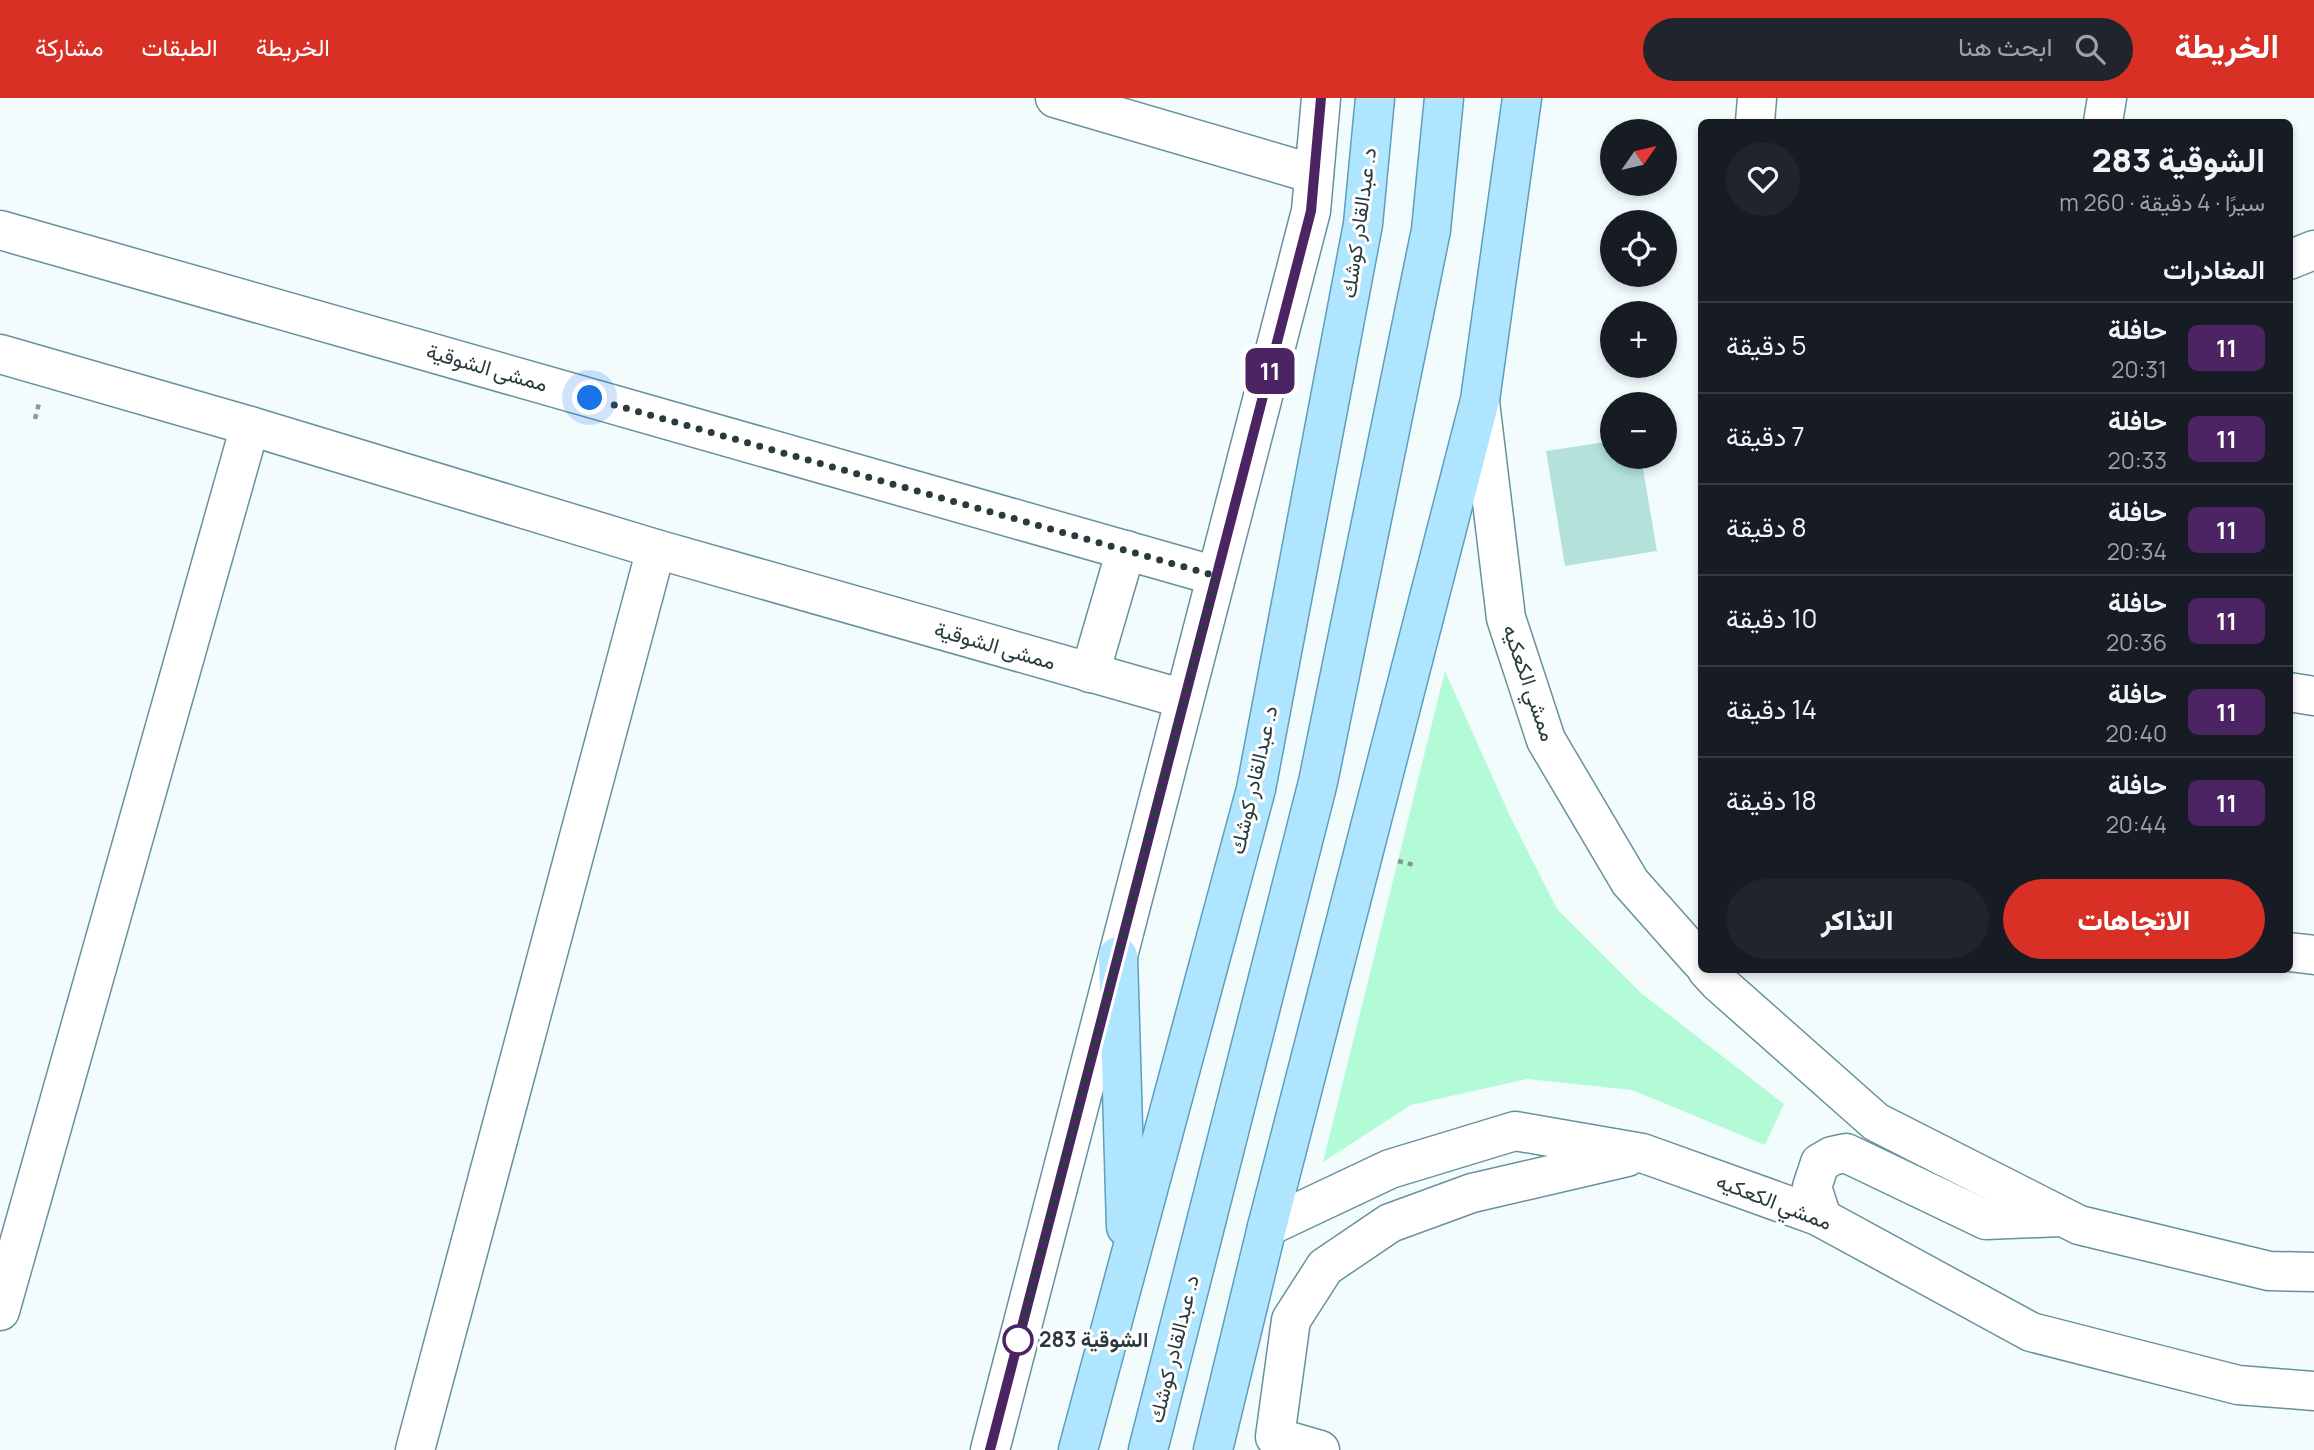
<!DOCTYPE html>
<html lang="ar">
<meta charset="utf-8">
<style>
:root{--surface:#171b24;--page:#20242c;--text:#f1f3f6;--muted:#9ea1a6;--line:#363941;--accent:#d93025}
body{margin:0;font-family:Manrope,Vazirmatn,sans-serif;background:var(--page);color:var(--text);direction:rtl;height:100vh;display:flex;flex-direction:column;font-size:26px;white-space:nowrap}
*{box-sizing:border-box;margin:0}
p{font-size:23px;color:var(--muted)}
.icon{flex:none;width:38px;height:38px;fill:none;stroke:currentColor;stroke-width:2;stroke-linecap:round;stroke-linejoin:round}
.map{position:relative;flex:1;overflow:hidden;direction:ltr}
.side{position:absolute;left:1698px;top:21px;width:595px;height:854px;display:flex;flex-direction:column;background:var(--surface);border-radius:10px;box-shadow:0 4px 10px #0003;direction:rtl}
.side>*{flex:none}
.badge{padding:0 14px;border-radius:10px;font-size:24px;line-height:46px}
.needle{width:46px;rotate:56deg}
.fabs{position:absolute;left:1600px;top:21px;display:grid;gap:14px}
.fabs a{display:grid;place-items:center;width:77px;height:77px;border-radius:50%;background:var(--surface);box-shadow:0 4px 10px #0003;font-size:35px}
.you{position:absolute;width:35px;height:35px;margin:-18px;border:5px solid #fff;border-radius:50%;background:#1a73e8;box-shadow:0 0 0 10px #1a73e833}
.map>.badge{position:absolute;translate:-50% -50%;box-shadow:0 0 0 4px #fff}
h2{padding:0 28px;font-size:26px;line-height:63px}
.round{display:grid;place-items:center;flex:none;width:74px;height:74px;border-radius:37px;background:var(--page)}
.overview{display:flex;align-items:center;justify-content:space-between;height:119px;padding:0 28px}
h1{font-size:33px;font-weight:800;line-height:52px}
.cta{display:flex;gap:14px;margin-top:auto;padding:14px 28px}
.cta a{flex:1;height:80px;border-radius:42px;background:var(--accent);color:#fff;font-size:28px;font-weight:800;line-height:80px;text-align:center}
.cta a+a{background:var(--page);color:var(--text)}
ul{padding:0;list-style:none}
li{display:flex;align-items:center;gap:21px;height:91px;padding:0 28px;border-top:2px solid var(--line)}
li div{flex:1}
li b{display:block;font-size:26px}
li em{font-style:normal}
li .badge{min-width:77px;font-weight:700;text-align:center}
header{display:flex;align-items:center;gap:42px;box-sizing:border-box;height:98px;padding:0 35px;background:var(--accent);color:#fff}
header strong{font-size:33px}
nav{display:flex;gap:38px;margin-inline-start:auto;font-size:24px}
.search{width:490px;height:63px;background:var(--page);display:flex;align-items:center;gap:18px;box-sizing:border-box;padding:0 24px;border-radius:38px;color:var(--muted);font-size:26px}
.map>svg:first-child{display:block}
.green{fill:#b3fbd6}
.building{fill:#b4e2db}
.lines{fill:none;stroke-linecap:round;stroke-linejoin:round}
.minor-casing{stroke:#669299;stroke-width:41}
.major-casing{stroke:#5e9ebb;stroke-width:41}
.path{stroke:#899799;stroke-width:4.5;stroke-dasharray:5 5;stroke-linecap:butt}
.minor{stroke:#fff;stroke-width:38}
.major{stroke:#afe5ff;stroke-width:38}
.line-casing{stroke:#fff;stroke-width:16}
.line{stroke:#4c2464;stroke-width:10}
.walk{stroke:#293b3e;stroke-width:7;stroke-dasharray:0 12.6}
.stop-dot{fill:#fff;stroke:#4c2464;stroke-width:3.5}
.labels{text-anchor:middle;stroke-width:6;stroke-linejoin:round;paint-order:stroke}
.street-label{font-size:21px;fill:#293b3e;stroke:#fff}
.stop-label{font-size:21px;font-weight:bold;fill:#293b3e;stroke:#fff;text-anchor:start}
</style>
<header>
<strong>الخريطة</strong>
<div class="search"><svg class="icon" aria-label="search" viewBox="0 0 24 24"><circle cx="10" cy="10" r="6"/><path d="M15 15l6 6"/></svg>ابحث هنا</div>
<nav><a>الخريطة</a><a>الطبقات</a><a>مشاركة</a></nav>
</header>
<div class="map">
<svg width="2314" height="1352" viewBox="0 0 2314 1352">
<rect width="100%" height="100%" fill="#f3fcfd"/>
<polygon class="green" points="1445,573 1510,718 1557,811 1641,895 1784,1006 1765,1047 1632,992 1527,981 1411,1007 1323,1064"/>
<polygon class="building" points="1612,343 1612,359 1641,359 1657,453 1565,468 1546,353"/>
<g class="lines">
<g class="minor-casing">
<g id="minor">
<polyline points="1055,0 1314,76"/>
<polyline points="1755,24 1757,0"/>
<polyline points="2103,24 2107,0"/>
<polyline points="0,132 1216,478"/>
<polyline points="2289,162 2314,152"/>
<polyline points="0,256 250,328 656,451 1184,601"/>
<polyline points="1480,304 1506,520 1546,642 1630,784 1701,864"/>
<polyline points="1090,575 1126,452"/>
<polyline points="2289,594 2314,598"/>
<polyline points="2289,854 2314,857"/>
<polyline points="1707,872 1718,884 1876,1024 2079,1127 2269,1173 2314,1174"/>
<polyline points="1822,1120 1812,1089 1820,1065 1832,1058 1846,1055 1986,1122 2062,1119"/>
<polyline points="1267,1129 1390,1071 1515,1033 1642,1055 1818,1118 2031,1234 2238,1287 2314,1293"/>
<polyline points="0,1213 250,328"/>
<polyline points="415,1352 656,451"/>
<polyline points="990,1352 1311,113 1321,0"/>
<polyline points="1320,1352 1275,1339 1291,1222 1325,1169 1390,1125 1472,1095 1627,1059"/>
</g>
</g>
<g class="major-casing">
<g id="major">
<polyline points="1118,858 1126,1129"/>
<polyline points="1078,1352 1256,691 1363,126 1375,0"/>
<polyline points="1148,1352 1318,684 1431,132 1444,0"/>
<polyline points="1213,1352 1267,1129 1480,302 1522,0"/>
</g>
</g>
<g class="path">
<polyline points="35,321 39,305"/>
<polyline points="1398,763 1414,767"/>
</g>
<use href="#minor" class="minor"/>
<use href="#major" class="major"/>
</g>
<g class="lines">
<g class="line-casing">
<polyline id="line" points="990,1352 1311,113 1321,0"/>
</g>
<use href="#line" class="line"/>
<polyline class="walk" points="590,300 1216,478 1018,1242"/>
</g>
<circle class="stop-dot" cx="1018" cy="1242" r="14"/>
<g class="labels">
<g class="street-label">
<text transform="translate(1359 125) rotate(-82)" y="7">د. عبدالقادر كوشك</text>
<text transform="translate(487 270) rotate(16)" y="7">ممشى الشوقية</text>
<text transform="translate(995 548) rotate(16)" y="7">ممشى الشوقية</text>
<text transform="translate(1529 585) rotate(71)" y="7">ممشي الكعكيه</text>
<text transform="translate(1254 682) rotate(-77)" y="7">د. عبدالقادر كوشك</text>
<text transform="translate(1774 1104) rotate(21)" y="7">ممشي الكعكيه</text>
<text transform="translate(1174 1251) rotate(-76)" y="7">د. عبدالقادر كوشك</text>
</g>
<g class="stop-label">
<text x="1039" y="1249">الشوقية 283</text>
</g>
</g>
</svg>
<div class="fabs">
<a><svg class="needle" viewBox="-14 -14 28 28"><path d="M0-13l5 13h-10z" fill="#e53935"/><path d="M0 13l5-13h-10z" fill="#9ea1a6"/></svg></a>
<a><svg class="icon" aria-label="locate" viewBox="0 0 24 24"><circle cx="12" cy="12" r="6"/><path d="M12 2v4M12 18v4M2 12h4M18 12h4"/></svg></a>
<a>+</a>
<a>−</a>
</div>
<div class="you" style="left:590px;top:300px"></div>
<b class="badge" style="left:1270px;top:273px;background:#4c2464;color:#fff">11</b>
<section class="side">
<div class="overview"><div><h1>الشوقية 283</h1><p>سيرًا · 4 دقيقة · 260 m</p></div><a class="round"><svg class="icon" aria-label="heart" viewBox="0 0 24 24"><path d="M12 20l-8-8c-3-5 5-10 8-4 3-6 11-1 8 4z"/></svg></a></div>
<h2>المغادرات</h2>
<ul>
<li><span class="badge" style="background:#4c2464;color:#fff">11</span><div><b>حافلة</b><p>20:31</p></div><em>5 دقيقة</em></li>
<li><span class="badge" style="background:#4c2464;color:#fff">11</span><div><b>حافلة</b><p>20:33</p></div><em>7 دقيقة</em></li>
<li><span class="badge" style="background:#4c2464;color:#fff">11</span><div><b>حافلة</b><p>20:34</p></div><em>8 دقيقة</em></li>
<li><span class="badge" style="background:#4c2464;color:#fff">11</span><div><b>حافلة</b><p>20:36</p></div><em>10 دقيقة</em></li>
<li><span class="badge" style="background:#4c2464;color:#fff">11</span><div><b>حافلة</b><p>20:40</p></div><em>14 دقيقة</em></li>
<li><span class="badge" style="background:#4c2464;color:#fff">11</span><div><b>حافلة</b><p>20:44</p></div><em>18 دقيقة</em></li>
</ul>
<div class="cta"><a>الاتجاهات</a><a>التذاكر</a></div>
</section>
</div>
